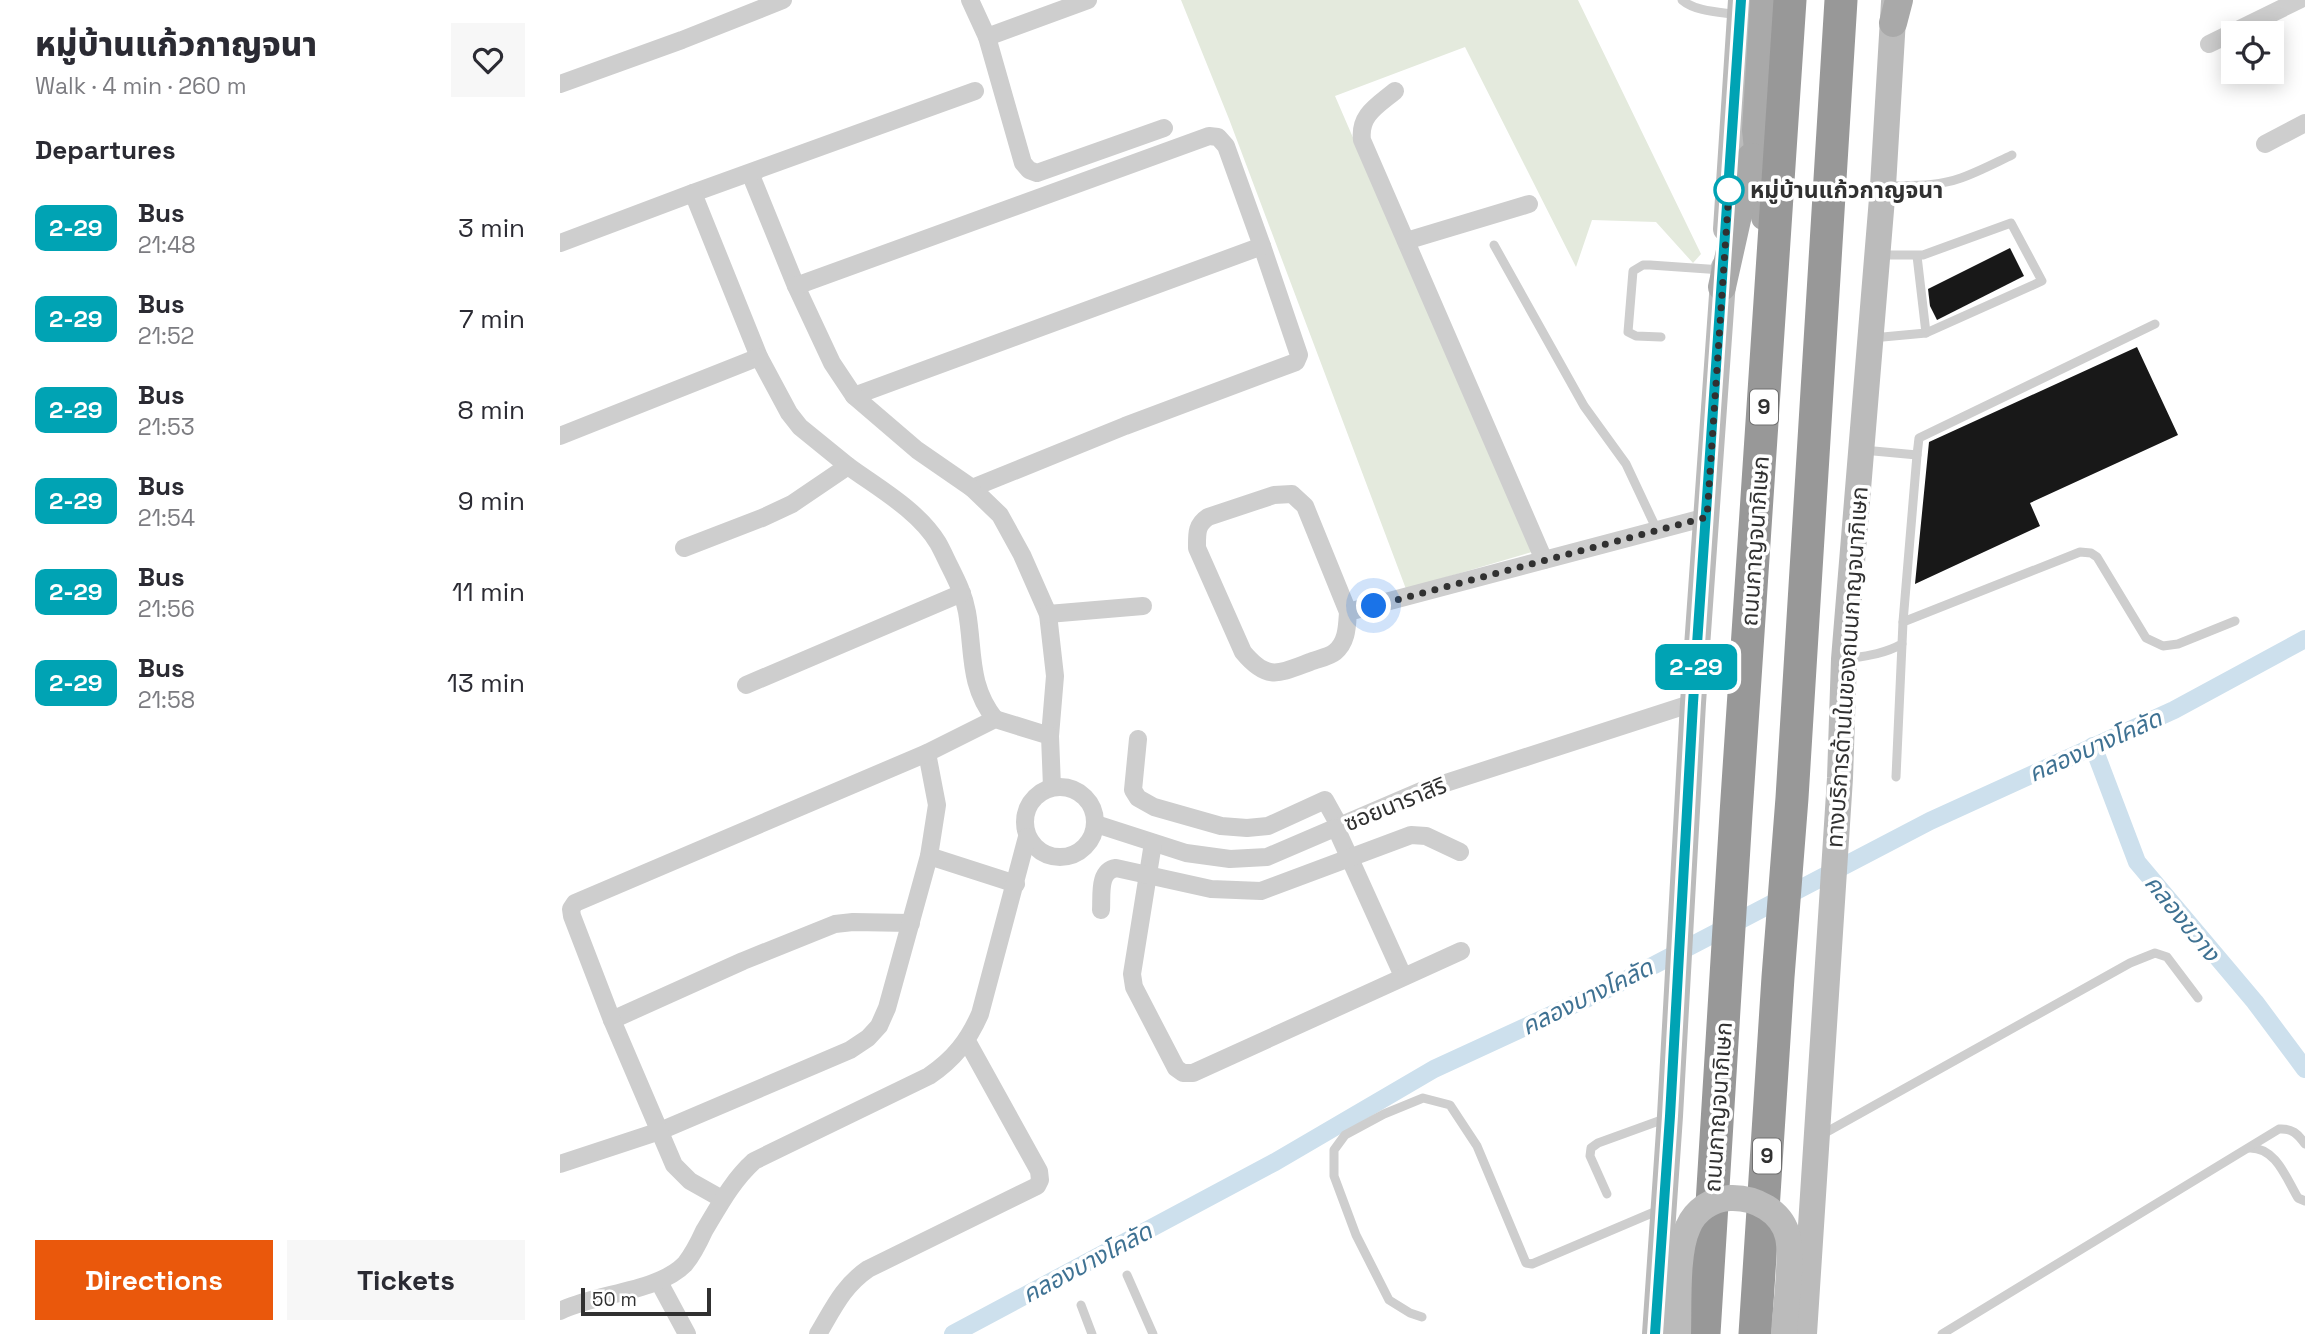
<!DOCTYPE html>
<meta charset="utf-8">
<style>
:root{--surface:#fff;--page:#f7f7f7;--text:#2b2b33;--muted:#7c7c81;--accent:#ea580c}
body{margin:0;font-family:"Space Grotesk","Noto Sans Thai",sans-serif;background:var(--page);color:var(--text);height:100vh;display:flex;flex-direction:column;font-size:26px;white-space:nowrap}
*{box-sizing:border-box;margin:0}
p{font-size:23px;color:var(--muted)}
.icon{flex:none;width:38px;height:38px;fill:none;stroke:currentColor;stroke-width:2;stroke-linecap:round;stroke-linejoin:round}
.map{position:relative;flex:1;overflow:hidden}
.drawer{display:flex;flex-direction:column;background:var(--surface);width:560px}
.drawer>*{flex:none}
.badge{padding:0 14px;border-radius:10px;font-size:24px;line-height:46px}
.controls{position:absolute;left:1661px;top:21px;display:grid;gap:14px}
.controls a{display:grid;place-items:center;width:63px;height:63px;border-radius:0px;background:var(--surface);box-shadow:0 4px 18px #0003;font-size:35px}
.scale{position:absolute;left:21px;bottom:18px;width:130px;box-sizing:border-box;padding-left:7px;border:4px solid #313131;border-top:0;font-size:19px;line-height:24px;white-space:nowrap;color:#313131;-webkit-text-stroke:5px #fff;paint-order:stroke}
.you{position:absolute;width:35px;height:35px;margin:-18px;border:5px solid #fff;border-radius:50%;background:#1a73e8;box-shadow:0 0 0 10px #1a73e833}
.map>.badge{position:absolute;translate:-50% -50%;box-shadow:0 0 0 4px #fff}
h2{padding:0 35px;font-size:26px;line-height:63px}
.round{display:grid;place-items:center;flex:none;width:74px;height:74px;border-radius:0px;background:var(--page)}
.headline{display:flex;align-items:center;justify-content:space-between;height:119px;padding:0 35px}
h1{font-size:33px;font-weight:800;line-height:52px}
.cta{display:flex;gap:14px;margin-top:auto;padding:14px 35px}
.cta a{flex:1;height:80px;border-radius:0px;background:var(--accent);color:#fff;font-size:28px;font-weight:800;line-height:80px;text-align:center}
.cta a+a{background:var(--page);color:var(--text)}
ul{padding:0;list-style:none}
li{display:flex;align-items:center;gap:21px;height:91px;padding:0 35px}
li div{flex:1}
li b{display:block;font-size:26px}
li em{font-style:normal}
li .badge{min-width:77px;font-weight:700;text-align:center}
main{display:flex;flex:1;min-height:0}
.map>svg:first-child{display:block}
.green{fill:#e4eadd}
.lines{fill:none;stroke-linecap:round;stroke-linejoin:round}
.canal{stroke:#cde0ed;stroke-width:18}
.building{fill:#181818}
.lane{stroke:#cecece;stroke-width:9}
.street{stroke:#cecece;stroke-width:18}
.secondary{stroke:#bbb;stroke-width:26}
.primary{stroke:#a9a9a9;stroke-width:28}
.highway{stroke:#989898;stroke-width:33}
.secondary-bridge{stroke:#bbb;stroke-width:26}
.line-casing{stroke:#fff;stroke-width:16}
.line{stroke:#00a3b4;stroke-width:10}
.walk{stroke:#313131;stroke-width:7;stroke-dasharray:0 12.6}
.stop-dot{fill:#fff;stroke:#00a3b4;stroke-width:3.5}
.labels{text-anchor:middle;stroke-width:7;stroke-linejoin:round;paint-order:stroke}
.shield{fill:#fff;stroke:#6f6f6f;stroke-width:2}
.shield-label{font-size:21px;font-weight:bold;fill:#313131}
.stop-label{font-size:23px;font-weight:bold;fill:#313131;stroke:#fff;text-anchor:start}
.street-label{font-size:23px;fill:#313131;stroke:#fff}
.water-label{font-size:24px;font-style:italic;fill:#3f7293;stroke:#fff}
</style>
<main>
<section class="drawer">
<div class="headline"><div><h1>หมู่บ้านแก้วกาญจนา</h1><p>Walk · 4 min · 260 m</p></div><a class="round"><svg class="icon" aria-label="heart" viewBox="0 0 24 24"><path d="M12 20l-8-8c-3-5 5-10 8-4 3-6 11-1 8 4z"/></svg></a></div>
<h2>Departures</h2>
<ul>
<li><span class="badge" style="background:#00a3b4;color:#fff">2-29</span><div><b>Bus</b><p>21:48</p></div><em>3 min</em></li>
<li><span class="badge" style="background:#00a3b4;color:#fff">2-29</span><div><b>Bus</b><p>21:52</p></div><em>7 min</em></li>
<li><span class="badge" style="background:#00a3b4;color:#fff">2-29</span><div><b>Bus</b><p>21:53</p></div><em>8 min</em></li>
<li><span class="badge" style="background:#00a3b4;color:#fff">2-29</span><div><b>Bus</b><p>21:54</p></div><em>9 min</em></li>
<li><span class="badge" style="background:#00a3b4;color:#fff">2-29</span><div><b>Bus</b><p>21:56</p></div><em>11 min</em></li>
<li><span class="badge" style="background:#00a3b4;color:#fff">2-29</span><div><b>Bus</b><p>21:58</p></div><em>13 min</em></li>
</ul>
<div class="cta"><a>Directions</a><a>Tickets</a></div>
</section>
<div class="map">
<svg width="1745" height="1334" viewBox="0 0 1745 1334">
<rect width="100%" height="100%" fill="#fff"/>
<polygon class="green" points="621,0 1018,0 1141,254 1133,263 1096,222 1032,220 1016,267 905,47 775,96 972,552 846,589 669,119"/>
<g class="lines">
<g class="canal">
<polyline points="1533,746 1577,862 1695,1002 1745,1069"/>
<polyline points="393,1334 715,1162 874,1069 1054,986 1370,821 1614,710 1745,639"/>
</g>
</g>
<g class="building">
<polygon points="1450,248 1464,276 1377,320 1370,306 1368,289"/>
<polygon points="1577,347 1618,435 1470,503 1480,526 1355,584 1369,442"/>
</g>
<g class="lines">
<g class="lane">
<path d="M1122,0C1136,12 1161,12 1179,15"/>
<path d="M1324,186C1350,185 1376,187 1401,178C1418,172 1435,163 1452,155"/>
<polyline points="934,245 1024,406 1066,464 1097,530"/>
<polyline points="1357,256 1366,333"/>
<polyline points="1101,337 1076,336 1068,332 1073,271 1083,265 1090,265 1162,270"/>
<polyline points="1312,338 1366,333 1482,281 1451,223 1363,255 1320,255"/>
<polyline points="1303,450 1357,455 1359,438 1595,324"/>
<polyline points="1343,622 1357,455"/>
<path d="M1286,659C1306,656 1324,654 1342,644L1343,622L1520,552L1531,553L1537,557L1586,638L1603,646L1618,644L1675,621"/>
<polyline points="1336,777 1342,644"/>
<polyline points="1263,1134 1570,963 1595,953 1607,957 1638,998"/>
<path d="M1689,1148C1716,1147 1726,1178 1738,1198L1745,1201"/>
<polyline points="1047,1194 1030,1156 1031,1148 1038,1143 1107,1118"/>
<polyline points="567,1275 593,1334"/>
<polyline points="521,1305 532,1334"/>
<polyline points="862,1317 850,1313 829,1300 796,1235 774,1176 774,1150 785,1135 824,1114 863,1098 890,1105 917,1146 966,1263 972,1264 1099,1210"/>
<path d="M1382,1334L1719,1129C1732,1128 1738,1134 1745,1144"/>
</g>
<g class="street">
<polyline points="410,0 427,37 463,163 469,170 477,173 604,128"/>
<polyline points="427,37 528,0"/>
<polyline points="1649,44 1739,0"/>
<polyline points="0,84 122,40 223,0"/>
<path d="M835,91C817,106 799,115 802,140L984,560"/>
<polyline points="1705,144 1745,123"/>
<polyline points="190,173 236,286 272,363 294,396 702,246 739,355 736,362 565,426 412,488 440,515 462,555 488,614 495,676 490,736"/>
<polyline points="133,193 415,91"/>
<polyline points="846,241 969,204"/>
<polyline points="0,243 133,193 199,357"/>
<polyline points="236,286 649,136 658,137 666,146 702,246"/>
<polyline points="294,396 357,450 412,488"/>
<polyline points="0,436 199,357 229,413 240,427 288,466"/>
<path d="M124,548L202,518L232,504L288,466C318,488 358,510 378,543C382,550 386,559 390,567C397,581 404,595 407,612C414,652 408,685 435,719"/>
<path d="M788,612C787,627 787,642 775,652C769,657 757,659 750,662C718,674 707,681 683,652L637,548C637,534 636,525 648,517L714,495L732,494L745,506L788,612L1147,517"/>
<polyline points="488,614 583,606"/>
<polyline points="186,685 402,593"/>
<polyline points="578,739 573,790 578,798 594,807 661,826 687,828 708,826 765,800 780,827"/>
<circle cx="500" cy="822" r="35"/>
<polyline points="536,824 626,853 670,859 707,857 861,791 1133,703"/>
<polyline points="776,828 843,976"/>
<polyline points="593,843 572,974 574,987 616,1068 623,1073 633,1073 901,951"/>
<polyline points="369,856 456,884"/>
<path d="M541,910C542,895 538,871 556,868L651,889L701,891L851,835L866,836L900,852"/>
<polyline points="52,1020 183,961 275,924 293,922 351,923"/>
<polyline points="0,1164 100,1131 290,1050 308,1038 319,1026 327,1008 369,856 377,805 367,753"/>
<polyline points="162,1199 130,1181 114,1165 52,1020 12,916 11,909 15,903 367,753 435,719 490,736 492,787"/>
<polyline points="99,1282 127,1334"/>
<path d="M0,1311C36,1293 98,1292 125,1264C133,1254 139,1242 144,1231C159,1206 172,1181 194,1161L369,1076C394,1059 408,1041 420,1014L467,837"/>
<path d="M258,1334C273,1309 283,1286 308,1269L477,1186L480,1180L479,1171L407,1041"/>
</g>
<g class="secondary">
<polyline points="1166,229 1181,0"/>
<polyline points="1095,1334 1110,1116 1133,703 1164,267"/>
<polyline points="1244,1334 1280,778 1284,659 1323,186 1334,2"/>
</g>
<g class="primary">
<polyline points="1204,0 1196,130 1205,217"/>
<polyline points="1333,23 1339,0"/>
<polyline points="1162,287 1191,157"/>
</g>
<g class="highway">
<polyline points="1144,1334 1176,814 1230,0"/>
<polyline points="1195,1334 1218,977 1232,798 1281,0"/>
</g>
<path class="secondary-bridge" d="M1118,1334C1119,1305 1116,1252 1128,1227C1135,1210 1152,1199 1170,1198C1195,1197 1222,1211 1228,1237C1233,1260 1225,1309 1224,1334"/>
</g>
<g class="lines">
<g class="line-casing">
<polyline id="line" points="1095,1334 1110,1116 1133,703 1181,0"/>
</g>
<use href="#line" class="line"/>
<polyline class="walk" points="814,606 1147,517 1169,190"/>
</g>
<circle class="stop-dot" cx="1169" cy="190" r="14"/>
<g class="labels">
<g class="shield">
<rect x="1190" y="389.5" width="28" height="35" rx="5"/>
<rect x="1193" y="1138.5" width="28" height="35" rx="5"/>
</g>
<g class="shield-label">
<text x="1204" y="414">9</text>
<text x="1207" y="1163">9</text>
</g>
<g class="stop-label">
<text x="1190" y="198">หมู่บ้านแก้วกาญจนา</text>
</g>
<g class="street-label">
<text transform="translate(1195 541) rotate(-86)" y="8">ถนนกาญจนาภิเษก</text>
<text transform="translate(1287 667) rotate(-86)" y="8">ทางบริการด้านในของถนนกาญจนาภิเษก</text>
<text transform="translate(835 804) rotate(-22)" y="8">ซอยนาราสิริ</text>
<text transform="translate(1158 1107) rotate(-86)" y="8">ถนนกาญจนาภิเษก</text>
</g>
<g class="water-label">
<text transform="translate(1535 746) rotate(-24)" y="8">คลองบางโคลัด</text>
<text transform="translate(1622 918) rotate(51)" y="8">คลองขวาง</text>
<text transform="translate(1027 997) rotate(-26)" y="8">คลองบางโคลัด</text>
<text transform="translate(527 1263) rotate(-28)" y="8">คลองบางโคลัด</text>
</g>
</g>
</svg>
<div class="controls">
<a><svg class="icon" aria-label="locate" viewBox="0 0 24 24"><circle cx="12" cy="12" r="6"/><path d="M12 2v4M12 18v4M2 12h4M18 12h4"/></svg></a>
</div>
<div class="scale">50 m</div>
<div class="you" style="left:814px;top:606px"></div>
<b class="badge" style="left:1136px;top:667px;background:#00a3b4;color:#fff">2-29</b>
</div>
</main>
